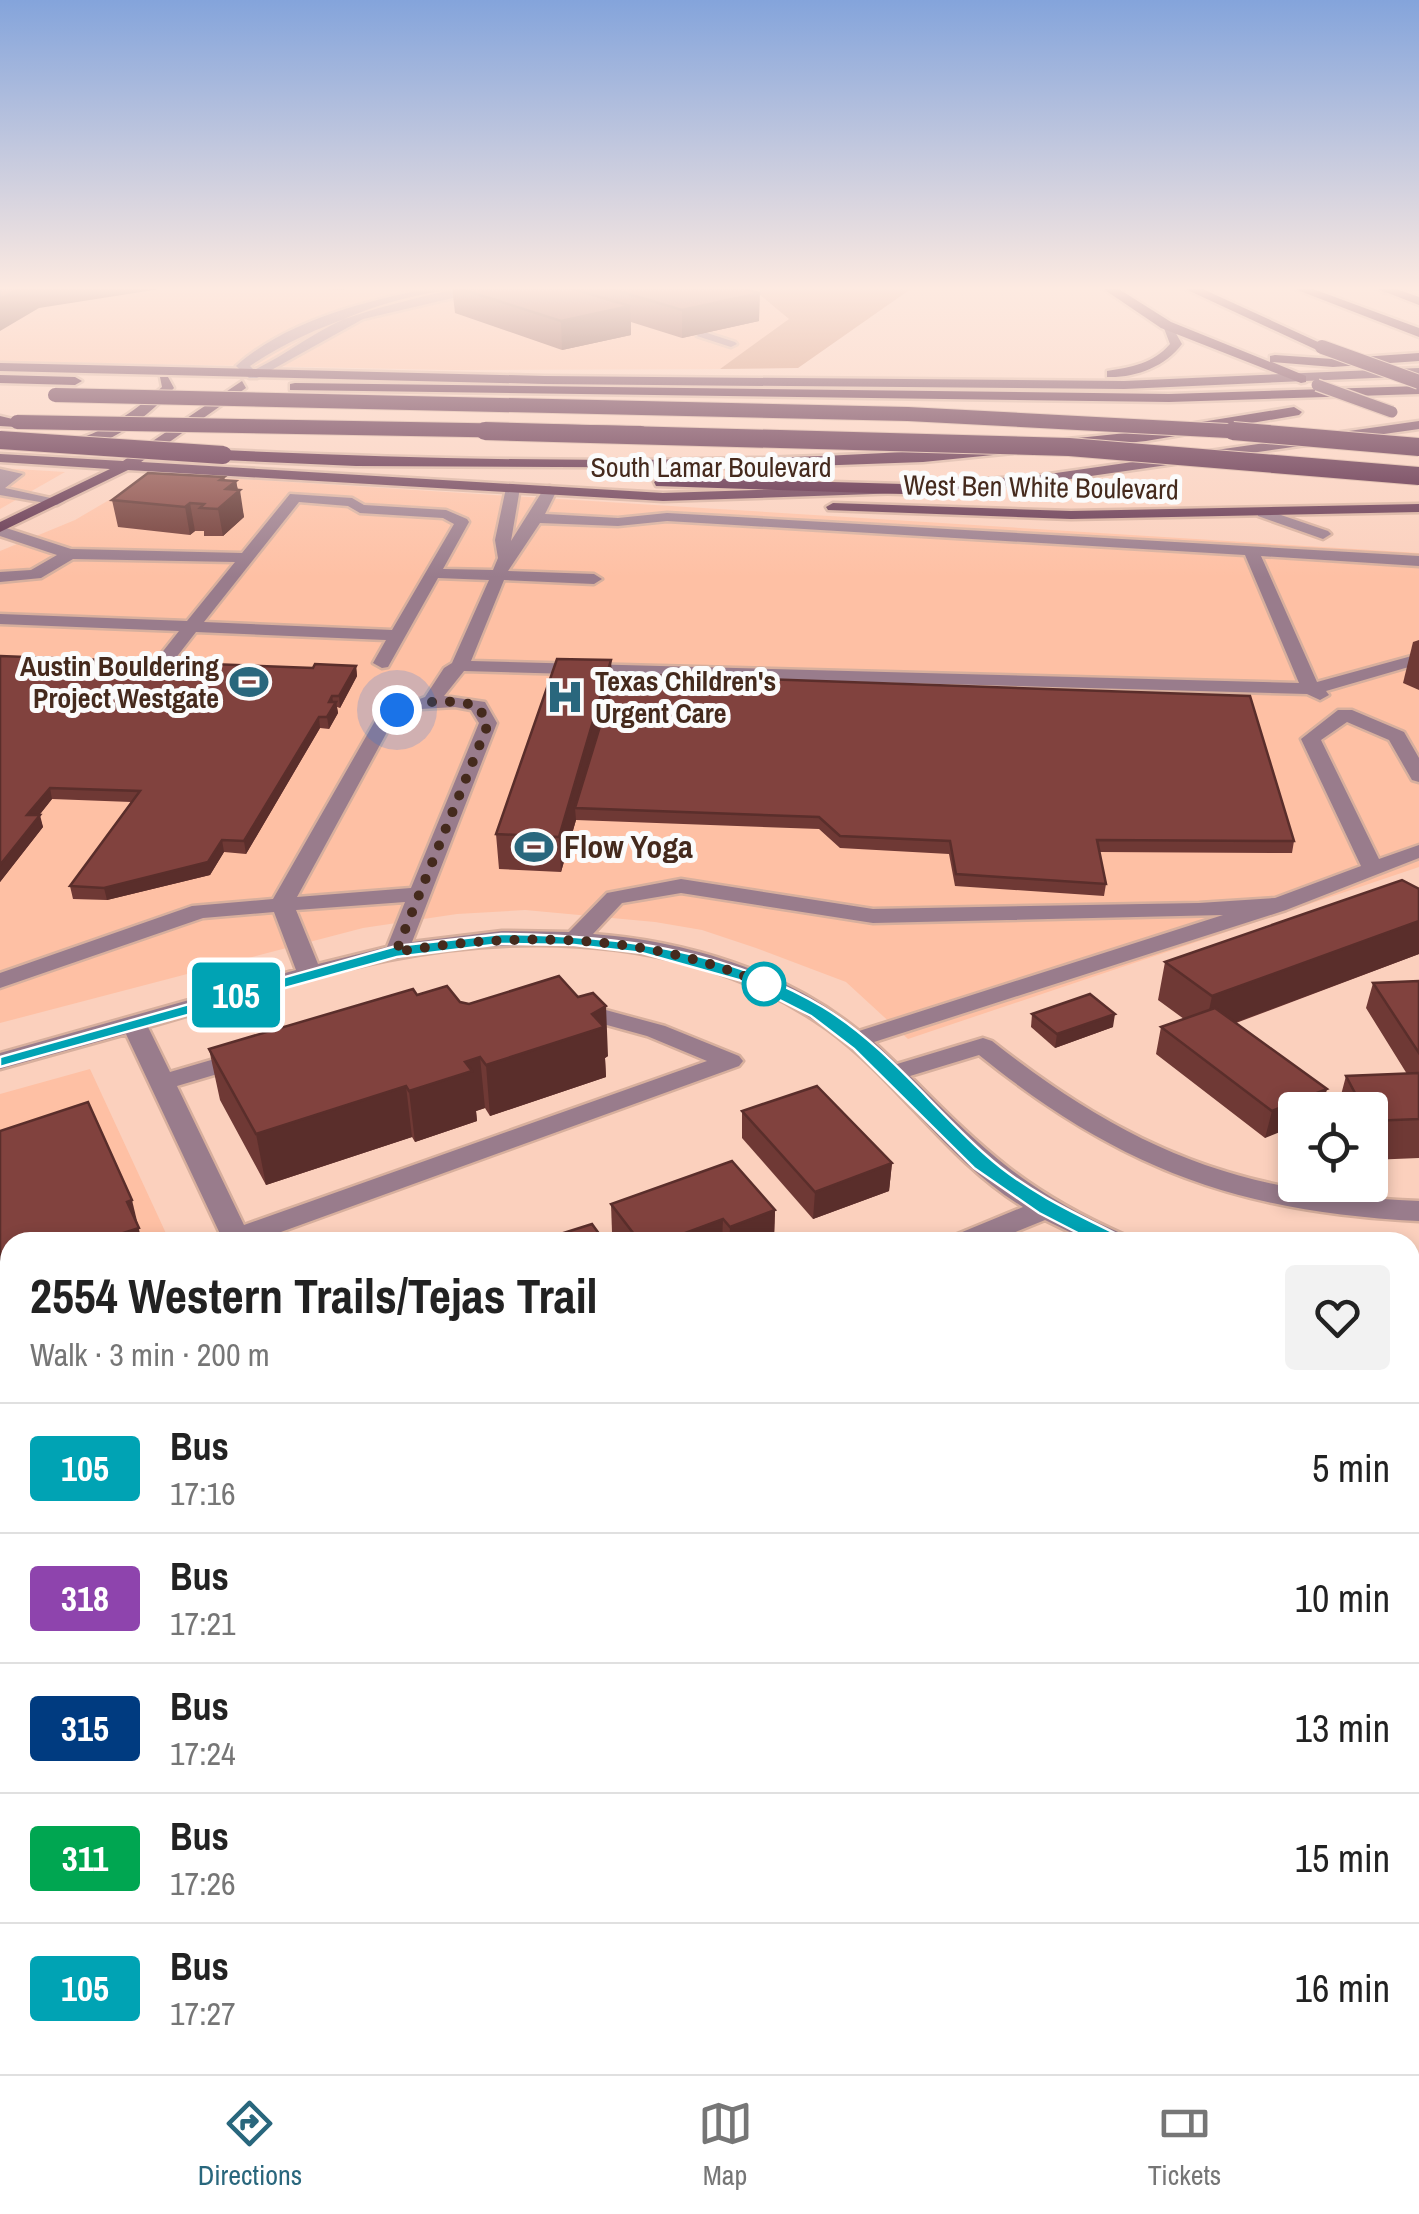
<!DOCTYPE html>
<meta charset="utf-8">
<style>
:root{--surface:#fff;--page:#f2f2f2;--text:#222;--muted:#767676;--line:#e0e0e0;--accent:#29677d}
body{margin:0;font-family:"Archivo Narrow",sans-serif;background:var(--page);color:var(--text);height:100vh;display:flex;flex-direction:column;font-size:38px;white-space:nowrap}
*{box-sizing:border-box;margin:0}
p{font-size:32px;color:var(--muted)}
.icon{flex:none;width:55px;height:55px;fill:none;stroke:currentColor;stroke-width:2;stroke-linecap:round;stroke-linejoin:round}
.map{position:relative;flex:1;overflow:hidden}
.details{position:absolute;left:0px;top:1232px;width:1420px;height:842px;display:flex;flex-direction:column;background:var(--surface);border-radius:30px 30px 0 0;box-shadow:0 5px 15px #0003}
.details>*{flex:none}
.badge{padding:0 20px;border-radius:8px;font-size:35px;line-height:65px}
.fabs{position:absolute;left:1278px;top:1092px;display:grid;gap:20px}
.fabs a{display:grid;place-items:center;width:110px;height:110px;border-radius:10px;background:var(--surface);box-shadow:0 5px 15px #0003;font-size:50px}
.you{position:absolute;width:50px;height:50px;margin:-25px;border:8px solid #fff;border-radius:50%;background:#1a73e8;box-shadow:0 0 0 15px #1a73e833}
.map>.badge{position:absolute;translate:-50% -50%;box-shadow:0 0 0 5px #fff}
.round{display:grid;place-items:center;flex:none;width:105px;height:105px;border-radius:10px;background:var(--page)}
.head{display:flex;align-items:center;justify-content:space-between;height:170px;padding:0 30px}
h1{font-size:48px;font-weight:700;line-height:75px}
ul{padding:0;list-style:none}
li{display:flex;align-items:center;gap:30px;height:130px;padding:0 30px;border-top:2px solid var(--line)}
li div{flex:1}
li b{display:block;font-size:38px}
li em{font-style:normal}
li .badge{min-width:110px;font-weight:700;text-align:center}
.tabs{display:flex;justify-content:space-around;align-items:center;height:140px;border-top:2px solid var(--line);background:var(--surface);font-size:28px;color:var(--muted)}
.tabs a{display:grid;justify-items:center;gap:5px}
.tabs .on{color:var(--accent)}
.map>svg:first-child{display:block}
.built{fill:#fec0a4}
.forest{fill:#cb8b6f}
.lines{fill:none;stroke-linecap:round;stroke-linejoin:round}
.minor-casing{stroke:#d7af9d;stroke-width:5}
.major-casing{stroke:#d7af9d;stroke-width:5}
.highway-casing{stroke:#d7af9d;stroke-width:5}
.minor{fill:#997c8c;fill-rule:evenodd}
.major{fill:#5e2f4b;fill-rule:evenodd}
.highway{fill:#481335;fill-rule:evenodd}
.major-bridge-casing{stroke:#d7af9d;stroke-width:14;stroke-linecap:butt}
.highway-bridge-far1-casing{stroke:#d7af9d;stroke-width:16;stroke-linecap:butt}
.highway-bridge-casing{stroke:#d7af9d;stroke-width:20;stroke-linecap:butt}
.major-bridge{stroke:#5e2f4b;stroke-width:11}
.highway-bridge-far1{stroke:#481335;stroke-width:14}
.highway-bridge{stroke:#481335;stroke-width:18}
.wall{fill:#6f3935}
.shaded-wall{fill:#5a2e2b}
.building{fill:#81423e;stroke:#5a2e2b;stroke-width:2.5}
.line{fill:#00a3b4;stroke:#fff;stroke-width:2.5}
.walk{stroke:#452a1d;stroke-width:10;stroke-dasharray:0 18}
.stop-dot{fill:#fff;stroke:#00a3b4;stroke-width:5}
.labels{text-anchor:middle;stroke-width:10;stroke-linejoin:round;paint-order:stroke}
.far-street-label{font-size:28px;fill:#452a1d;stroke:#fbfbfb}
.far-poi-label{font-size:28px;font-weight:bold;fill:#452a1d;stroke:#fbfbfb;text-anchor:end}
.poi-label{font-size:32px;font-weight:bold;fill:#452a1d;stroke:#fbfbfb;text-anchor:start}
</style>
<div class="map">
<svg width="1419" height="2074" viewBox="0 0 1419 2074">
<rect width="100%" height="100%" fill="#fbd0bd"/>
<g class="built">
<polygon points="0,286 741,286 753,289 790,319 720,369 453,370 0,361"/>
<polygon points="0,468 65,472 0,509"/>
<polygon points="177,475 1419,553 1419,867 908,1039 846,982 756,948 702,930 655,922 525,910 457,914 363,928 0,1023 0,551 75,520 133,486"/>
<polygon points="90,1069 170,1242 10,1242 10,1346 0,1349 0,1094"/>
</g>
<polygon class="forest" points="741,286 915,286 798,368 720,369 789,319 753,289"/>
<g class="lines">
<g class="minor-casing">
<g id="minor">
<path d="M440,286H461L460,288C384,305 315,322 250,366L254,370L260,367C284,355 305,339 328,327C379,300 447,286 504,286L363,319L257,378H249L236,366C290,318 371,300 440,286Z"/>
<polygon points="1391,286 1419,286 1419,288 1385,293 1380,290"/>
<polygon points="701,331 735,342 737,344 731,347 697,336"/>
<polygon points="0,469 23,474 5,488 64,501 57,505 0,495"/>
<path d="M513,484L520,488L511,541L545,487L550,486L557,490L545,514L618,518L667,513L1419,556V566L1261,556L1317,682L1419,654V664L1326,691L1329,695L1320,700L1307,694L464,671L444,696L485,702L497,723L412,942L502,931L569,932L607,893L681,879L873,909L1199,903L1275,898L1361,866L1301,739L1338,710H1352L1404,732L1419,758V782L1412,780L1389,740L1347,722L1321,740L1379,859L1419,845V858L1286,910L874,1042L897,1064L983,1038L992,1041C1132,1151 1240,1194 1419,1201V1221C1239,1212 1120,1169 979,1055L910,1076C984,1151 1027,1192 1125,1235L1130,1242H1090L1045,1220L991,1242H951L955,1235L1023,1207C946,1160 899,1081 827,1029C701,939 536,931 389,960C308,976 228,1005 148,1027L170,1072L242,1051L255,1059L251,1064L177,1086L244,1225L707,1061L647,1036L567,1014L564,1009L567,1004L576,1002L665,1026L739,1056L743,1061L739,1066L253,1242H224L222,1238L126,1034L0,1069V1053L296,970L274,912L203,918L0,988V973L192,906L273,899L379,714L425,697L444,668L452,663L489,580L438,578L388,667L382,668L373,663L386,640L196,632L175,659L169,660L160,655L179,631L0,624V614L187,621L235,562L73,559L41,578L0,582V572L31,570L57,555L0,536V526L71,549L242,553L290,494L352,498L364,505L446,510L467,519L469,522L443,569L493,570L498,558L495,540L506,488ZM299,502L348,506L360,513L443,518L454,524L392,630L204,622ZM667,521L1245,555L1299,683L471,661L504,580L594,584L602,579L594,574L508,571L540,523L618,526ZM455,707L471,710L479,723L411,888L297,897L393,721L421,709ZM681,893L873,923L1223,915L859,1031C786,971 686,941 593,934L622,903ZM405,902L387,947L318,964L296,910Z"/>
<polygon points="1263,509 1328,531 1331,534 1323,539 1258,516 1258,510"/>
<rect x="1410" y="1295" width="9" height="22"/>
<polygon points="10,1617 10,1649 0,1653 0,1621"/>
<polygon points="1004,2065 1050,2065 1051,2074 1005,2074"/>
</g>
</g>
<g class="major-casing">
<g id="major">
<path d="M1162,323H1170L1182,344C1165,367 1135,378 1107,377V371C1131,367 1153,364 1170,344Z"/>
<polygon points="0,363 545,376 1124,381 1419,368 1419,376 1124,389 545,384 0,371"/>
<path d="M160,377H168L174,388C149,416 105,451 65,449V443C103,433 133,413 162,387Z"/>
<polygon points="242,381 246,388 141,462 663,493 903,485 1042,475 1419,421 1419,429 1042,483 903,493 663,501 128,470 0,532 0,522 110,469 0,462 0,454 123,461"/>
<polygon points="833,503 1071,511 1419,504 1419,512 1071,519 828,510 826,507"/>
</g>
</g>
<g class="highway-casing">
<g id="highway">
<polygon points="1099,286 1114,286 1171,322 1270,362 1270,356 1275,355 1333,359 1419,353 1419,361 1333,367 1272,362 1306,376 1306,382 1301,383 1161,328"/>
<polygon points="1179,286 1196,286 1329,347 1317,350"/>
<polygon points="1287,286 1305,286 1419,328 1419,337"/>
<polygon points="1370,286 1388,286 1419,297 1419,305"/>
<polygon points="0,375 75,377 82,381 75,385 0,383"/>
<polygon points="295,383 1169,394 1419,386 1419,394 1169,402 290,390 290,384"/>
<polygon points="1294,407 1302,412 1299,415 1146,441 1058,450 1050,445 1058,440 1146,431"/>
<polygon points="0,416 25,422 17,427 0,426"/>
<path d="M1007,445L1013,447V453L923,462L755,468L356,466L223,460L215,455L223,450C484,462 747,466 1007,445Z"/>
<polygon points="662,477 903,484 912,489 903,494 656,486 654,482"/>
</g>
</g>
<use href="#minor" class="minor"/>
<use href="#major" class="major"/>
<use href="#highway" class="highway"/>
<g class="major-bridge-casing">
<polyline id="major-bridge" points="1317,385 1392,412"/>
</g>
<g class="highway-bridge-far1-casing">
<g id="highway-bridge-far1">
<polyline points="1322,347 1419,382"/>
<polyline points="55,395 908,414 1266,433"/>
<polyline points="17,422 641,433"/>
</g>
</g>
<g class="highway-bridge-casing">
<g id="highway-bridge">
<polyline points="485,431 1069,447 1419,476"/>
<polyline points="1233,431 1419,447"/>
<polyline points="0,440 223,455"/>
</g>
</g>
<use href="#major-bridge" class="major-bridge"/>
<use href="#highway-bridge-far1" class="highway-bridge-far1"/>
<use href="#highway-bridge" class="highway-bridge"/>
</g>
<g class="wall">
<polygon points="229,286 348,286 344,290"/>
<polygon points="452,286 733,286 759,321 682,338 631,322 631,335 562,350 455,313"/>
<polygon points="224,477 225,480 236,481 244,517 223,536 204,536 204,531 195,531 190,535 118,527 112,500"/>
<polygon points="1419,640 1419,690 1403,683 1413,642"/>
<polygon points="0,656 313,668 356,666 357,676 340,708 337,707 338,713 329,729 320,728 246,854 224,852 210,875 107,900 73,899 70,886 131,802 52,799 39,815 43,827 0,882"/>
<polygon points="611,660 612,688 1294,841 1292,853 1099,852 1106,884 1104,896 955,886 949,854 840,848 819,829 576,820 561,872 499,869 496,834"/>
<polygon points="1419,889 1419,954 1236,1023 1327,1089 1265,1138 1156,1054 1161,1027 1184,1019 1158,1000 1165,962"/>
<polygon points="1419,981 1419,1158 1370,1160 1370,1110 1337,1110 1346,1076 1407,1074 1366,1008 1373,983"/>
<polygon points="417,995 460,1002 608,1056 605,1058 606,1077 490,1116 485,1108 476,1111 477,1121 415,1142 412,1137 266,1185 220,1100 209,1049"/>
<polygon points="1032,1014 1113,1027 1055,1048 1031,1027"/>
<polygon points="742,1111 892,1163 889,1191 813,1219 742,1138"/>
<polygon points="611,1204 775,1210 774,1238 762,1242 620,1242 612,1232"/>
<polygon points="1410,1360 1419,1360 1419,1486 1411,1485 1410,1481"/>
<polygon points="1419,2003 1419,2074 1295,2074 1293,2065 1410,2065"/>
</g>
<g class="shaded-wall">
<polygon points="24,286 179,286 39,308 0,331 0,299"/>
<polygon points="760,293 759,321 682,338 682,310"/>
<polygon points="630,306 631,335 562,350 561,321"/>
<polygon points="224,477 228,500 226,489 236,481 238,492 240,490 244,517 223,536 218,509 220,480"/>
<polygon points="190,503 195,531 190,535 185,507"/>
<polygon points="611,660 612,692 575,808 576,820 561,872 559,837"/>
<polygon points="356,666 357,676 340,708 339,696"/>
<polygon points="332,696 334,707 336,702 338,713 329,729 327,717 329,702"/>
<polygon points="319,717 320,728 246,854 244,841"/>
<polygon points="50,788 52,799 30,827 27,815"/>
<polygon points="40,815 43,827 0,882 0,865"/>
<polygon points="222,840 224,852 210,875 107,900 104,888"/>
<polygon points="1419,921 1419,954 1204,1034 1212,996"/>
<polygon points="606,1006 608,1056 605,1058 606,1077 490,1116 486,1065"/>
<polygon points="1115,1014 1113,1027 1055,1048 1057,1034"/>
<polygon points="480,1057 485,1108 476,1111 477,1121 415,1142 409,1091 465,1062"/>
<polygon points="406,1086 412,1137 266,1185 256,1134"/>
<polygon points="1327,1089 1322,1110 1295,1110 1295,1126 1265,1138 1272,1111"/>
<polygon points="892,1163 889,1191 813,1219 815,1192"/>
<polygon points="132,1200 142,1242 95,1242 127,1202"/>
<polygon points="775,1210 774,1238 762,1242 729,1242 730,1227"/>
<polygon points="723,1219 722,1242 661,1242"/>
<polygon points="10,1271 10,1317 0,1320 0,1274"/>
<polygon points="10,1476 10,1524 0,1528 0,1480"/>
</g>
<g class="building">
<polygon points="0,286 24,286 0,299"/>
<polygon points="452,286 563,286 630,306 561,321"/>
<polygon points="602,286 733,286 760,293 682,310"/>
<polygon points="148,473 224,477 220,480 236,481 226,489 240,490 218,509 200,508 204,504 190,503 185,507 112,500"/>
<polygon points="0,656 313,668 315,664 356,666 339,696 332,696 329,702 336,702 327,717 319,717 244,841 222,840 208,862 104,888 70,886 140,791 50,788 27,815 40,815 0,865"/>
<polygon points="557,659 611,660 559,837 496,834"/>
<polygon points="616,674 1250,696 1294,841 1097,840 1106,884 956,874 950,841 840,836 819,817 575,808"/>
<polygon points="1402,880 1419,889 1419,921 1212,996 1165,962"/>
<polygon points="559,976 578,997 593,993 606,1006 592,1014 604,1027 486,1065 480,1057 465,1062 472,1071 409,1091 406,1086 256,1134 209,1049 413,989 417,995 447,986 460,1002 469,1004"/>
<polygon points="1419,981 1419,1053 1373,983"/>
<polygon points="1090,994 1115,1014 1057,1034 1032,1014"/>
<polygon points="1215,1008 1327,1089 1272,1111 1161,1027"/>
<polygon points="1419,1073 1419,1119 1370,1121 1370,1110 1364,1110 1346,1076"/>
<polygon points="817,1086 892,1163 815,1192 742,1111"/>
<polygon points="88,1102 132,1200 127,1202 139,1228 95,1242 10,1242 10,1271 0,1274 0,1131"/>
<polygon points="732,1161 775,1210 730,1227 723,1219 661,1242 640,1242 611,1204"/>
<polygon points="592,1224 605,1242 535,1242"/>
<polygon points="1410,1360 1419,1360 1419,1449 1410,1425"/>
<polygon points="10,1366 10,1476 0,1480 0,1370"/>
<polygon points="1410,1975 1419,2003 1419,2070 1322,2071 1321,2065 1410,2065"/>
<polygon points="210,2065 333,2065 335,2074 212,2074"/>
</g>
<linearGradient id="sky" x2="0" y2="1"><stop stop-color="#84a4db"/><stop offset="0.5" stop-color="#fdeae1"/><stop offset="1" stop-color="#fdeae1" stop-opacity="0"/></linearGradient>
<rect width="1419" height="577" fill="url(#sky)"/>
<path class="line" d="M501,934C613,935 726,949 823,1007C886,1045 932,1107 986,1155C1026,1191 1076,1214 1123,1237L1126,1242L1123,1248H1107L1039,1213L974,1168L854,1049L811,1016L742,981L642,953L574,945L501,944L397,957L7,1065L0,1067V1057L396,946Z"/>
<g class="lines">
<path class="walk" d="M397,710C424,700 451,699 478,706L488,724L396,952C521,931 651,933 768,986L764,984"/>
</g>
<defs>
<g id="stadium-bare" transform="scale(3)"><path d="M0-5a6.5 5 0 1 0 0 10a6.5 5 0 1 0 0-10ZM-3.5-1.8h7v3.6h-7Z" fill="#29677d" stroke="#fbfbfb" stroke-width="2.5" paint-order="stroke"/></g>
<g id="hospital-bare" transform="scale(3)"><path d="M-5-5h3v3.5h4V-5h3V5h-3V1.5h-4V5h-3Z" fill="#29677d" stroke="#fbfbfb" stroke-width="2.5" paint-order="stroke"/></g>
</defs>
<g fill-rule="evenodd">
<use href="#stadium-bare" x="249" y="682"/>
<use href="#hospital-bare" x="565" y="697"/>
<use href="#stadium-bare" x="534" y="847"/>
</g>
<circle class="stop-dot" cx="764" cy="984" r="20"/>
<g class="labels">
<g class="far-street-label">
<text x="711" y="477">South Lamar Boulevard</text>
<text transform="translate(1041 487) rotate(1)" y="10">West Ben White Boulevard</text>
</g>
<g class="far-poi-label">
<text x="219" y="676">Austin Bouldering<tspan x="219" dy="32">Project Westgate</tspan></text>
<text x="595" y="691" text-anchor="start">Texas Children's<tspan x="595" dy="32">Urgent Care</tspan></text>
</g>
<g class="poi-label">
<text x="564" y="858">Flow Yoga</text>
</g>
</g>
</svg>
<div class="fabs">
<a><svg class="icon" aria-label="locate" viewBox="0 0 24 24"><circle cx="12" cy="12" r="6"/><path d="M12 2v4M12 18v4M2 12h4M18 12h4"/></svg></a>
</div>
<div class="you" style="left:397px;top:710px"></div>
<b class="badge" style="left:236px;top:995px;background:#00a3b4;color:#fff">105</b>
<section class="details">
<div class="head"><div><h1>2554 Western Trails/Tejas Trail</h1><p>Walk · 3 min · 200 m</p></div><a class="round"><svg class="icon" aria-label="heart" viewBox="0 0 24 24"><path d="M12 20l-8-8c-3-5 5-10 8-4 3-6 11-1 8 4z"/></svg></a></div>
<ul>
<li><span class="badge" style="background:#00a3b4;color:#fff">105</span><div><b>Bus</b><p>17:16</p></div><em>5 min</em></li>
<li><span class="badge" style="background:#8e44ad;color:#fff">318</span><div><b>Bus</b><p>17:21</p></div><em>10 min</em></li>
<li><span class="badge" style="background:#003b80;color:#fff">315</span><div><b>Bus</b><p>17:24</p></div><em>13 min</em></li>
<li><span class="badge" style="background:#00a651;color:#fff">311</span><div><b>Bus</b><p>17:26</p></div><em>15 min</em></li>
<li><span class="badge" style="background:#00a3b4;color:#fff">105</span><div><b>Bus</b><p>17:27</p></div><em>16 min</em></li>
</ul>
</section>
</div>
<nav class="tabs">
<a class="on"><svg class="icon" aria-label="directions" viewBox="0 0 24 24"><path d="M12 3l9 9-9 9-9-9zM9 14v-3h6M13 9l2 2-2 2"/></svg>Directions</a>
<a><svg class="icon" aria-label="map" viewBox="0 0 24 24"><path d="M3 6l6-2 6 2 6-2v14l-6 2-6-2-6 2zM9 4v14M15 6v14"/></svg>Map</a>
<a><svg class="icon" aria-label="tickets" viewBox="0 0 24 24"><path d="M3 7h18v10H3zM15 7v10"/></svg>Tickets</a>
</nav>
